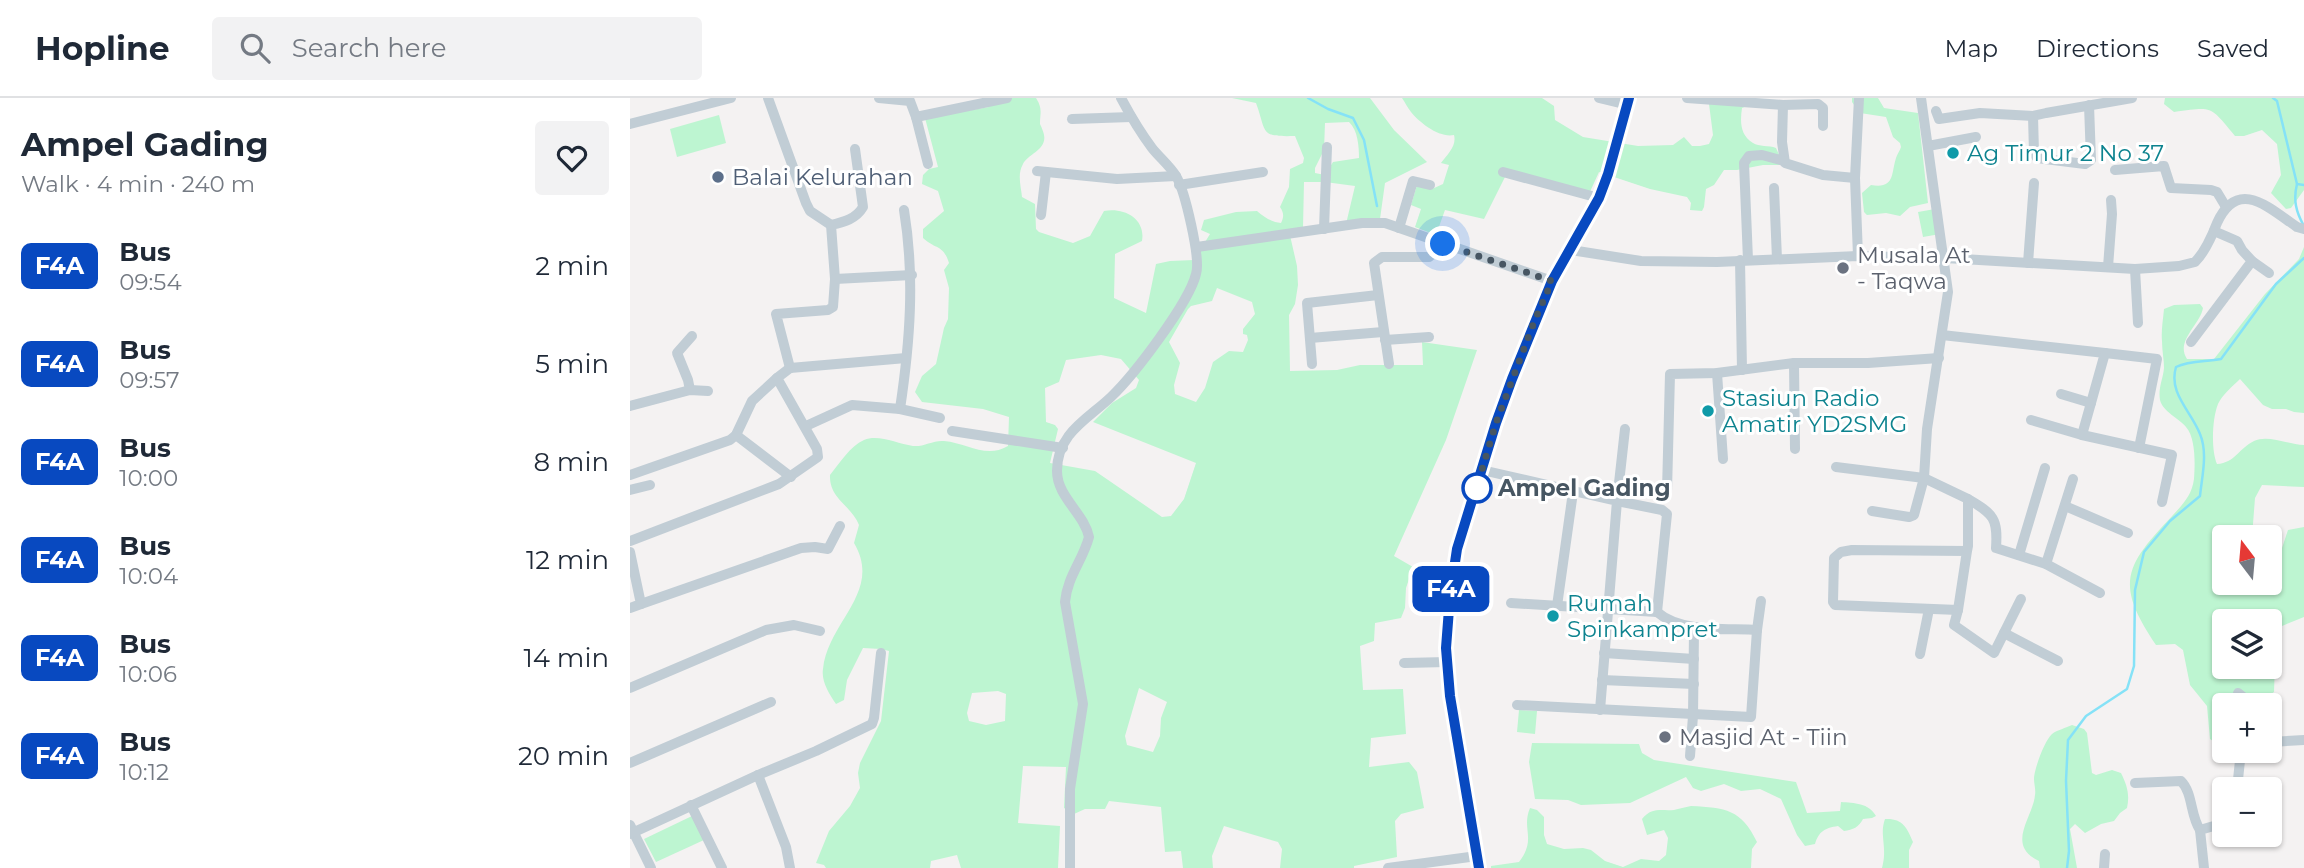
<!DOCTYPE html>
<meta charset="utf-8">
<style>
:root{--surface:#fff;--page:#f2f2f3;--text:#1f2937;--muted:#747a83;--line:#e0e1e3}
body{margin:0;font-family:Montserrat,sans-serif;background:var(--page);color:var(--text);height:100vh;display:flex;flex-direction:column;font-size:26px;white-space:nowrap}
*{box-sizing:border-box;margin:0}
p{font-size:23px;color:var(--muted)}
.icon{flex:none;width:38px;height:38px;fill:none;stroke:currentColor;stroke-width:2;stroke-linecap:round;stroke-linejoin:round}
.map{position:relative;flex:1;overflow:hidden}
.drawer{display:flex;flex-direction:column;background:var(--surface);width:630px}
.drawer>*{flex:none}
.badge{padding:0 14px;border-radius:10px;font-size:24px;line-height:46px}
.needle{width:46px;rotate:344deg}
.controls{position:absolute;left:1582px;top:427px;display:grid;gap:14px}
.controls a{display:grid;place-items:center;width:70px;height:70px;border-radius:7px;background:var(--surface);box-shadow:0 2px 5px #0004;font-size:35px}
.you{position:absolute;width:35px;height:35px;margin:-18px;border:5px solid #fff;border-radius:50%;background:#1a73e8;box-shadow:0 0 0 10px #1a73e833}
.map>.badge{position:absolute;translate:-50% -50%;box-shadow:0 0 0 4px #fff}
.round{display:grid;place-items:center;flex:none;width:74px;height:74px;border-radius:7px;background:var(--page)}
.overview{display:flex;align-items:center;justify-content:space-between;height:119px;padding:0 21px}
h1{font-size:33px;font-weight:700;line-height:52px}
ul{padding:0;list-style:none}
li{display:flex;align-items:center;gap:21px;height:98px;padding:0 21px}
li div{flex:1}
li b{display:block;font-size:26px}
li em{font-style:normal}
li .badge{min-width:77px;font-weight:700;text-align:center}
header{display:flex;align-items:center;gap:42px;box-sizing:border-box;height:98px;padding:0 35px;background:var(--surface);border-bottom:2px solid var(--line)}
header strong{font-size:33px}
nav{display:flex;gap:38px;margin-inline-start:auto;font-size:24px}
.search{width:490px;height:63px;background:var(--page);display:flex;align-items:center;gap:18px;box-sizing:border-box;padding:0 24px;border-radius:7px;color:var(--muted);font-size:26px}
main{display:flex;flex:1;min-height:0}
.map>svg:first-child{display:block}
.green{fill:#bdf5d1;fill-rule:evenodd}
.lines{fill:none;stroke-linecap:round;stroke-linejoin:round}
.stream{stroke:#85e2f7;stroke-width:2.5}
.minor{stroke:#c1cdd5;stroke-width:10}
.major{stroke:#afc2d3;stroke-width:12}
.line-casing{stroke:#fff;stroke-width:16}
.line{stroke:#0849c0;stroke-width:10}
.walk{stroke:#475662;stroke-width:7;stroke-dasharray:0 12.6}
.culture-dot{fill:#0f9aa8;stroke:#fff;stroke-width:2.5}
.service-dot{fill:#5c6f8a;stroke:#fff;stroke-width:2.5}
.worship-dot{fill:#6b7280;stroke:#fff;stroke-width:2.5}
.stop-dot{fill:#fff;stroke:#0849c0;stroke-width:3.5}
.labels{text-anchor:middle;stroke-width:6;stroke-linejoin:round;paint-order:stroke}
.culture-label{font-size:23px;fill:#0d838f;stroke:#fff;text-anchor:start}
.service-label{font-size:23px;fill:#4e5e75;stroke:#fff;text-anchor:start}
.worship-label{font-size:23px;fill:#5b616d;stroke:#fff;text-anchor:start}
.stop-label{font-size:23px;font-weight:bold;fill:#475662;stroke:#fff;text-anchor:start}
</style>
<header>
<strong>Hopline</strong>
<div class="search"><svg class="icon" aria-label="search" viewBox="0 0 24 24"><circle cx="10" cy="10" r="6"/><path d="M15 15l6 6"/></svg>Search here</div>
<nav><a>Map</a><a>Directions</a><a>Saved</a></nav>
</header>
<main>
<section class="drawer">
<div class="overview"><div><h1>Ampel Gading</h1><p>Walk · 4 min · 240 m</p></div><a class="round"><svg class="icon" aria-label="heart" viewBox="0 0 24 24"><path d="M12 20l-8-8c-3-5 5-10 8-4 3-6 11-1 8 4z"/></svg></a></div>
<ul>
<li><span class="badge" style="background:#0849c0;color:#fff">F4A</span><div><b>Bus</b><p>09:54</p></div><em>2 min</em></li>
<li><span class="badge" style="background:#0849c0;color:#fff">F4A</span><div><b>Bus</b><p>09:57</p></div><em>5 min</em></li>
<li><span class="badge" style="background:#0849c0;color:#fff">F4A</span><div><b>Bus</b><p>10:00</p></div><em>8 min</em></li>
<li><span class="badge" style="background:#0849c0;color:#fff">F4A</span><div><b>Bus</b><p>10:04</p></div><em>12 min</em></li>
<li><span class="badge" style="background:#0849c0;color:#fff">F4A</span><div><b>Bus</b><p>10:06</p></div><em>14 min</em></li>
<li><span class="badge" style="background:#0849c0;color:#fff">F4A</span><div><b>Bus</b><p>10:12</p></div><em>20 min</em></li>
</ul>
</section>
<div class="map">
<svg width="1674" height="770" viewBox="0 0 1674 770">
<rect width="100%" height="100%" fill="#f4f2f2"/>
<g class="green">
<path d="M362,0H406C413,11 410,15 410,26C411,28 414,35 414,37C417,52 398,56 393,66C387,76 391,89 392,99L405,106L406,131L409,134L443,145L460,138L474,113C493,109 516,120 512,143L485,156L484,200L516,215L526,166L540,163L564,162L580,136L571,132L574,122L606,114L627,113C634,119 641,124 651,125C654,119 654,115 650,109L659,89L660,71L673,65L674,60L665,38C629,39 637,35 626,5L602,0H740L764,32L797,64L755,85L750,121L716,126L725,88L695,84H674L673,130L659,133L667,168L668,187L665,206L659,217L660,273L707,272L730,267H793L792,244L847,252L816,342L764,458L783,469L776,490L775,510L771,520L745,525L744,543L730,548L733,592L773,591L776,636L741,640L739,669L779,664L787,674L794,710L771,716L765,723L767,759L724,768V770H650L652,751L648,744L594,728L582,758L583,770H553L551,753L535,754L531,709L479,703L475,711H455L444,716L434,710L436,669L393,668L388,725L430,728L428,770H331L327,757L301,763L300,770H196L194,767L186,765L199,733L220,708L230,690L228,675L230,665L251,623L259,553L251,551L233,550L217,582L214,602L206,606C199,596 191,583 193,571C198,523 253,494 224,445L229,427C221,407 199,401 200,377C209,366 220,348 234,342C249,336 267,346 283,348C294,349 303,342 314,343C337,345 356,361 378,348L379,319L353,311L292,304L285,294L292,278L306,266L314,230L318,221L319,190L314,172L319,165C313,146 306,152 293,140V131L314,113L308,93L292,86L293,77L299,71L308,69L295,20L359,9ZM719,24C728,32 729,49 729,60L703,64L695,77L685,75V70L694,52L695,25ZM587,190L622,204L625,216L613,231V236L617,237L618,242L613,254L599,253L583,264L575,290L566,304L545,296L544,287L550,265L539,244L558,211L561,208L582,203ZM471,257L491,261L509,282L506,290L482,305L463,324L566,365L554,401L541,418L532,419L465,373L420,365L428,331L425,327L416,324L415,290L429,284L436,262ZM509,590L537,604L531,620L530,638L523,654L497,647L495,638ZM368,593L376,596L375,623L356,627L339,623L337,615L342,595Z"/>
<path d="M772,0H912L924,8L925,22L953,39L1008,48L1043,47L1054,39L1062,48H1070L1079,46L1083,37L1079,6L1120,7L1112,10C1110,24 1110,37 1123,45C1129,49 1139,47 1146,50L1152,63L1151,67H1133L1107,72H1094L1084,87L1076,91L1074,109L1072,113L1060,112L1061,105L1057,99L1020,91L969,74L959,96L876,77L854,121L815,112L806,137L785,129L791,111L781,107L787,87L802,91L813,86L819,67L811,65C817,57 827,48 824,37C809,40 790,25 781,14C777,9 775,4 772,0Z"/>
<path d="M1222,0H1248L1254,10L1288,15L1298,105L1280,109L1270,118L1256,115L1237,117L1234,114L1232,95L1241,87C1265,91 1261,76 1266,60C1267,56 1270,53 1271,49L1270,45L1263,39L1256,19L1230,15L1222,4Z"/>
<path d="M1535,0H1674V92L1661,110L1656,111L1641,95L1651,77L1647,46L1632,32L1614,38H1605C1579,7 1584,9 1544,14L1534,6Z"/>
<polygon points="89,17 96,45 47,59 40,31"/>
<polygon points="1305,111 1310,136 1293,139 1288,114"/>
<path d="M1674,149V315L1664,314L1656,311H1642L1633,307L1610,281C1603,288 1592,297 1588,306C1582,321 1581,352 1587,366C1605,365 1609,350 1624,343C1638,336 1659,347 1674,347V389L1632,387L1625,400L1622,439H1594V485H1640V457L1651,453L1658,432L1674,429V519L1652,528L1646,534L1644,594C1634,602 1622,601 1611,605L1610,607H1594V645H1586L1580,641L1577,608L1560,587L1553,552L1545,546L1526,547C1484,485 1495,468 1543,417C1553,406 1562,397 1564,381C1565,367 1566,340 1556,329C1549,320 1533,314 1530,302C1528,290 1533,281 1534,270C1534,261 1532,253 1532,243C1531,233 1533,222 1534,211L1544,207L1570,206L1573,210C1570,227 1545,243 1557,261H1584L1635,196L1669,161ZM1594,523H1640V569H1594Z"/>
<polygon points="889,612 907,613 905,636 887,634"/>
<path d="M1442,627L1454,631L1457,635L1462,675L1466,677L1482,672L1491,675C1497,687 1500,697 1497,710L1490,715L1484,723L1471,726L1455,735L1445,726L1440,731L1447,770H1410L1409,763C1375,747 1403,720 1405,697C1406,692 1404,686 1404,681C1404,671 1415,642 1422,636C1427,632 1436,630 1442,627Z"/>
<path d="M902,645L1009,646L1012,655L1024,662L1166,684L1177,715L1210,713L1211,704C1224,705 1239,705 1246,718L1242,720L1233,721C1229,729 1223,732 1214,733L1208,728C1195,730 1189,733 1185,746L1175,748L1167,737L1151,701L1130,691L1111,693L1094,686L1071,693L1063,690L1056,679L1000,705L951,707L938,702L905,701L899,664Z"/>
<path d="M1061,708C1096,710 1111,711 1127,744L1122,751L1121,770H861V768L889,764C907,741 891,731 900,710L907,712L914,719V737L917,746L934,751L953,750L961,752L975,763L993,769L1011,761L1029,763L1036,757L1038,740L1034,732L1017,737L1012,721C1022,709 1030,713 1044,712C1049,711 1055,709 1061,708Z"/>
<polygon points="62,718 74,742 26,764 14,741"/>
<path d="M1255,721C1272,720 1277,729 1283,744L1279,752V770H1252C1258,750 1249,737 1255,721Z"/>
</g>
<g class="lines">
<g class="stream">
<polyline points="678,0 698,11 723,20 734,42 747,108"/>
<polyline points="1643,0 1647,3 1667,86 1674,87"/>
<path d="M1667,86C1663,102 1666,114 1674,128"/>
<path d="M1437,770L1439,753L1436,683L1438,642L1456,618L1497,591L1504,568L1505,492L1514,454L1540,423L1570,398C1572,378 1578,355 1570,336C1561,313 1538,295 1546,269C1560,262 1576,264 1591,261L1646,186L1674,160"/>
</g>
<g class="minor">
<polyline points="138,0 176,105 180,113 201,127 205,181 203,209 198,212 146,216 160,270"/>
<polyline points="249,0 280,3 286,19 377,0"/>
<polyline points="969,0 998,7"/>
<polyline points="1057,0 1153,7 1188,6 1193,10 1193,28"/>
<polyline points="1153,7 1152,44 1155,65 1193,77 1225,80"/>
<polyline points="1459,7 1461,62 1455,66 1407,60 1404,55 1403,18 1416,15 1502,0"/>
<polyline points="1306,13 1309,21 1350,15 1403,18"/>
<polyline points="286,19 298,66"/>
<polyline points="442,21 501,19"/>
<polyline points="0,26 101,0"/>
<polyline points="1298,48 1346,39"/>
<polyline points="1485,72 1534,68 1541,90 1581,92 1587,94 1596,109"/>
<polyline points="407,73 487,81 546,78"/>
<polyline points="873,74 969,100"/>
<polyline points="549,87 633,74"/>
<polyline points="1144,90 1147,161"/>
<polyline points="411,117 416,74"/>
<path d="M201,127C214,124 226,121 233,109L225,51"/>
<polyline points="769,130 783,83 800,87"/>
<polyline points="694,131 697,49"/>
<polyline points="567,149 732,125 755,125 922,183"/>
<path d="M941,152L1011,163L1087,164L1228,158L1315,160L1505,171L1549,168L1565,164C1575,154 1582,138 1587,125C1608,79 1639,110 1667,129L1674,131"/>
<polyline points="1228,158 1225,80 1229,0"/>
<polyline points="1110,162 1112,272"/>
<polyline points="1118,162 1114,65 1119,58 1132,57 1154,63"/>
<polyline points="1622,163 1639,175"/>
<polyline points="1398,165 1404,85"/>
<polyline points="1478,169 1482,116 1481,102"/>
<polyline points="1505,171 1508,225"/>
<polyline points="205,181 282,177"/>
<polyline points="1312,237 1475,255 1452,337"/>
<polyline points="680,240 753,234"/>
<polyline points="755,242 799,239"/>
<polyline points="1561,244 1622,163 1612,152 1607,143 1584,133"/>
<polyline points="1475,255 1527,261 1509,350"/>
<polyline points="1164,265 1165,351"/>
<polyline points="682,266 677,205 748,197"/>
<polyline points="759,266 744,165 752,159 799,159 813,146"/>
<polyline points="160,270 276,260"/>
<polyline points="1087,275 1093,361"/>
<polyline points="60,292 58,282 47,255 62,238"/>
<polyline points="1431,296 1461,305"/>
<polyline points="0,308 60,292 78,293"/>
<polyline points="270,311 310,320"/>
<polyline points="1401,322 1452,337 1542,357 1532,404"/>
<path d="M176,328L222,307L270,311C280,244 285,179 274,112"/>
<polyline points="995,331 987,403 1032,412 1037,416 1027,514"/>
<polyline points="322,333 433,350"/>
<polyline points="106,337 161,379"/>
<polyline points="1206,369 1294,380 1338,401 1338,448 1337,453 1328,512 1205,507 1203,504 1204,460 1211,454 1222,452 1337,453"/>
<polyline points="852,372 987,403 970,612"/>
<polyline points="0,377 100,342 106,337 122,303 147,280"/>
<polyline points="0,392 20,387"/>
<polyline points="1037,393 1040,276 1087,275 1164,265 1238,265 1309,260"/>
<path d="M1338,401C1364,416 1368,421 1366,450L1416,466L1470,495"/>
<polyline points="1435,408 1498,435"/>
<polyline points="1242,413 1279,419 1284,417 1294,380 1297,331 1318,194 1291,0"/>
<polyline points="0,443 149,386 188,359 187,351 147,280 160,270"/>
<polyline points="0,454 11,506 0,510"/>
<polyline points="1389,457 1415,370"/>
<polyline points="1416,466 1443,381"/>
<polyline points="881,505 1027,514"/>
<polyline points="11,506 171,450 185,449 198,451 210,428"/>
<polyline points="927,508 943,394"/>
<polyline points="1328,512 1324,527 1364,555 1391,501"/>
<path d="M1027,514C1051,535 1096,530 1127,532L1131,503"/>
<polyline points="1374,535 1428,563"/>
<polyline points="974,555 1064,561"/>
<polyline points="1290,556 1299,511"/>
<polyline points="774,565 817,564"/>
<polyline points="972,582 1064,586"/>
<polyline points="0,590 136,532 164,527 190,533"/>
<polyline points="1608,595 1613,599 1613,607"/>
<polyline points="887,607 1121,619 1127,532"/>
<polyline points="1640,644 1674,642"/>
<polyline points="1060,658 1063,618 1064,533"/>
<polyline points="0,665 141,604"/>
<polyline points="128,677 156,749 160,770"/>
<path d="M1505,685L1551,683C1563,695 1560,717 1570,732"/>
<polyline points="1607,691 1611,653"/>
<polyline points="61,707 92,770"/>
<polyline points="0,727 21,770"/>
<polyline points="0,736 128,677 186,653 242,626 244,620 251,555"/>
<path d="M440,770V691L453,606L435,504C437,479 453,462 459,439C454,415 427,399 427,373C427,335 458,321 481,299C504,277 559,205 566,176C571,161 555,93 546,78C540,68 529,59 522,50C510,34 500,17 491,0"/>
<polyline points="758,770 847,758"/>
<polyline points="1474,770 1475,756"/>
<polyline points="1574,770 1570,732 1594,725"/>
</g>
<polyline class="major" points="849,770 820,598 815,550 820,498 827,451 866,325 882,281 922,183 969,100 978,76 999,0"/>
</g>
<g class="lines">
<g class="line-casing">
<polyline id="line" points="849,770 820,598 816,550 820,498 827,451 866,325 882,281 922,183 969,100 978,76 999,0"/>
</g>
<use href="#line" class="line"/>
<polyline class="walk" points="813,146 922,183 904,224 866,325 844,398 847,390"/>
</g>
<g class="culture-dot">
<circle cx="1323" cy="55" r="7"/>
<circle cx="1078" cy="313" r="7"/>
<circle cx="923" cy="518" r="7"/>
</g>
<circle class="service-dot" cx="88" cy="79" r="7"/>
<g class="worship-dot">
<circle cx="1213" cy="170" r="7"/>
<circle cx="1035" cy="639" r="7"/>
</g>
<circle class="stop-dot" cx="847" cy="390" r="14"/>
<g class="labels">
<g class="culture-label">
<text x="1337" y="63">Ag Timur 2 No 37</text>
<text x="1092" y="308">Stasiun Radio<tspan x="1092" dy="26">Amatir YD2SMG</tspan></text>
<text x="937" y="513">Rumah<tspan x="937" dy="26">Spinkampret</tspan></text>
</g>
<g class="service-label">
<text x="102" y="87">Balai Kelurahan</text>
</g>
<g class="worship-label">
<text x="1227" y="165">Musala At<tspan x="1227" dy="26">- Taqwa</tspan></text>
<text x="1049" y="647">Masjid At - Tiin</text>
</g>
<g class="stop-label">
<text x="868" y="398">Ampel Gading</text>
</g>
</g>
</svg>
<div class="controls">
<a><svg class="needle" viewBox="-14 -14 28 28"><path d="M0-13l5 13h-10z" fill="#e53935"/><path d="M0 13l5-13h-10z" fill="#747a83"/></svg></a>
<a><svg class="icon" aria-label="layers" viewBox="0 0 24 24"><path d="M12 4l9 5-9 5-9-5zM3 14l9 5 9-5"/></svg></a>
<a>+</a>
<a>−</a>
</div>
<div class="you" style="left:813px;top:146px"></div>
<b class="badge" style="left:821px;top:491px;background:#0849c0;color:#fff">F4A</b>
</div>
</main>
